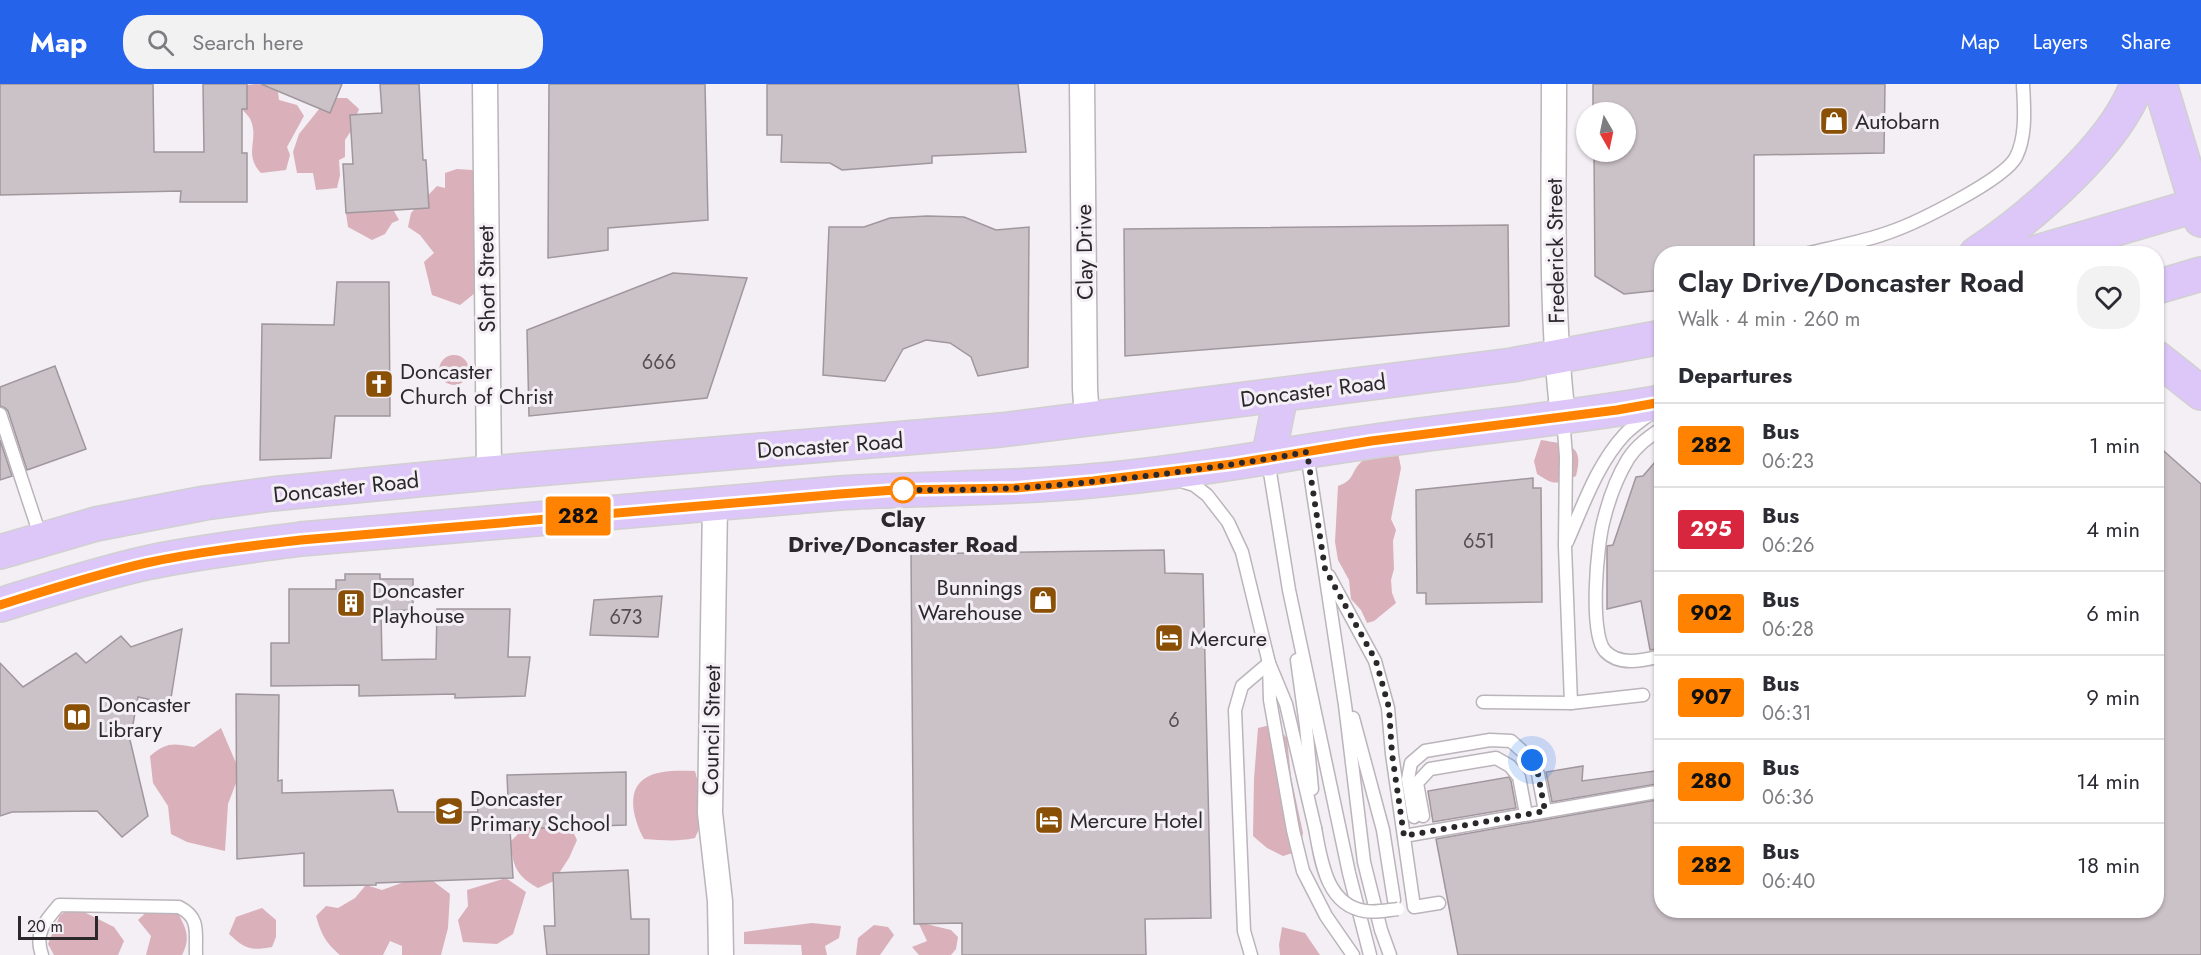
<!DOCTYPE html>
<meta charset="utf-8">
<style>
:root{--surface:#fff;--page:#f2f2f3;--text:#2b2b33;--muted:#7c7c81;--line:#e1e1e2;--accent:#2563eb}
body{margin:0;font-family:Jost,sans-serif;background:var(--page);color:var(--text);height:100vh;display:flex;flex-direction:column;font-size:22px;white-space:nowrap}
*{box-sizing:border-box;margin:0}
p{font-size:20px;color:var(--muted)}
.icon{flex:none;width:33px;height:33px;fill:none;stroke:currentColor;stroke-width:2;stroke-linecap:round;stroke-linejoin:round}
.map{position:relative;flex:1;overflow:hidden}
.drawer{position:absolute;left:1654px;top:162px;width:510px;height:672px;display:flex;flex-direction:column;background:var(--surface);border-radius:24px;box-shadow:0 2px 4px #0004}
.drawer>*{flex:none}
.badge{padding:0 12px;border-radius:4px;font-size:21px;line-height:39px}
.needle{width:39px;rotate:171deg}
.controls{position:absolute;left:1576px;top:18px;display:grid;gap:12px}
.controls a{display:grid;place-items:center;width:60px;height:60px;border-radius:50%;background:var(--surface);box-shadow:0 2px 4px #0004;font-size:30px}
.scale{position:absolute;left:18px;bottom:15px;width:80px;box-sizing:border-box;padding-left:6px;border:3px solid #2b282b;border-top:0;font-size:16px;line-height:21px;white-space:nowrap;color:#2b282b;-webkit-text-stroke:4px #f4eef5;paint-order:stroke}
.you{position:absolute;width:30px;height:30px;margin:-15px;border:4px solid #fff;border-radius:50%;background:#1a73e8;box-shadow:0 0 0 9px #1a73e833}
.map>.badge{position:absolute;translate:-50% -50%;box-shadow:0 0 0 3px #fff}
h2{padding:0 24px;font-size:22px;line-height:54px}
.round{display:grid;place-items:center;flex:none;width:63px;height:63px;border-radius:24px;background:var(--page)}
.headline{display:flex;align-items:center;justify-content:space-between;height:102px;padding:0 24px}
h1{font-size:28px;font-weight:600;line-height:45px}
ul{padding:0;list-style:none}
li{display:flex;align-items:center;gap:18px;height:84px;padding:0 24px;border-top:2px solid var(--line)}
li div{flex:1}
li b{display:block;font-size:22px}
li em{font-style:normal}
li .badge{min-width:66px;font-weight:700;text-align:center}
header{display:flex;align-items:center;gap:36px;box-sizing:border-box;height:84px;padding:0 30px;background:var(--accent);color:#fff}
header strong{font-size:28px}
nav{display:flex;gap:33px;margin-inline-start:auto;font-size:21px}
.search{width:420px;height:54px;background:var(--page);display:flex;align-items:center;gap:15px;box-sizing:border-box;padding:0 21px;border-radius:24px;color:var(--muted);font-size:22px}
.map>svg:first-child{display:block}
.green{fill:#dab1ba}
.building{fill:#cbc2c7;stroke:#a0979c;stroke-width:1.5}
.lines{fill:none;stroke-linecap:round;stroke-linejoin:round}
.service-casing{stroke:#bbb4bb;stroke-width:15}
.minor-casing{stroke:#bbb4bb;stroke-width:27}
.primary-casing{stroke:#d0d0d0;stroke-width:36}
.service{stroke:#fff;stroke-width:12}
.minor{stroke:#fff;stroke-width:24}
.primary{stroke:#ddc7f8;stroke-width:33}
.service-bridge-casing{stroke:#bbb4bb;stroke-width:15;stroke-linecap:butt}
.service-bridge{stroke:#fff;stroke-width:12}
.line-casing{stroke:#fff;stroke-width:14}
.line{stroke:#ff8200;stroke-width:9}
.walk{stroke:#2b282b;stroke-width:6;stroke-dasharray:0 10.8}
.stop-dot{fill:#fff;stroke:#ff8200;stroke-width:3}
.labels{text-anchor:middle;stroke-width:6;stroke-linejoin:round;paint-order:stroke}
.number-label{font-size:20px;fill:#534e52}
.poi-label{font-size:22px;fill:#2b282b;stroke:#f4eef5;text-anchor:start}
.street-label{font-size:22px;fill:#2b282b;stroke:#f4eef5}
.stop-label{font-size:22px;font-weight:bold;fill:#2b282b;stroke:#f4eef5}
</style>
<header>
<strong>Map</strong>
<div class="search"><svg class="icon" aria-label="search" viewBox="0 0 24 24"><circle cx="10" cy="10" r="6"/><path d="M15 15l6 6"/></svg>Search here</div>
<nav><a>Map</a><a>Layers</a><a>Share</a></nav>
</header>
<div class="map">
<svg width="2201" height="871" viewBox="0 0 2201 871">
<rect width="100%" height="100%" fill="#f4eef5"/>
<g class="green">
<path d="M255,0H277L279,16L297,21L304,32L287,63L290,71L286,86L261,89C243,70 259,57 251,37C250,33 245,29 242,25H247V1Z"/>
<polygon points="328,14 347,14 359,25 351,47 345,56 345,73 339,76 340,91 337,104 316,106 313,89 297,89 293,68 299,50"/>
<polygon points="457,85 472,86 494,100 475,209 460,221 432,211 424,178 434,169 420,151 408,143 411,129 437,102 445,104 445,89"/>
<polygon points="364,119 390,120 399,136 392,139 385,150 372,156 348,143 346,129"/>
<circle cx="454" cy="286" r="15"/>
<path d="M1541,356C1568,361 1585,359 1576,392C1556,400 1555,402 1537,390L1534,377Z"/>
<path d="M1398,369L1401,384L1391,435L1396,446L1393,457L1394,485L1391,496L1392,509L1396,519L1374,537L1367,539L1361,526L1351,515L1349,496L1338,476L1335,458L1338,402C1355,396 1350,389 1361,378C1368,371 1388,371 1398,369Z"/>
<polygon points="1274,640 1287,654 1291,693 1303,749 1299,767 1283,772 1267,764 1253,752 1254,695 1258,644"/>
<path d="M221,644L236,679V699L228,720L225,767L187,758L171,750L168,722L153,699L150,672C167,658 172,659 194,663Z"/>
<path d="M695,687L706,729L695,754C676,758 663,756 644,755C635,739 625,708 644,695C659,685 679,687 695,687Z"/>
<path d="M568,737L577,756L569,774L554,797L538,804C516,792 512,781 511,757L530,738Z"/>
<polygon points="506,794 526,808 513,850 497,860 463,858 458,836 468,822 467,806"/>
<path d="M407,797H433L450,810L448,844L441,871H402V862L390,857L383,871H340C326,859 321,850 316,832L326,822L338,824L355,814L366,801L382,806Z"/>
<path d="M155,820L176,826C185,842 192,853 182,871H146L151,852L138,836Z"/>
<polygon points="74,823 114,843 124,857 118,871 54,871 48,860 60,831"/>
<path d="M262,824L276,836V853L272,863C251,867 245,865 229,850L236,833Z"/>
<polygon points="918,838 951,846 958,853 956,865 951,871 919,871 912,863 927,857"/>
<polygon points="812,839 841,842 839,854 825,862 827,871 802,871 801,861 744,860 744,848"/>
<polygon points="874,841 888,843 894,851 880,871 856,871 858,854"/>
<polygon points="1282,843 1305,849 1320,871 1280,871 1279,861"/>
</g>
<g class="building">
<polygon points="0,0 153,0 154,68 204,68 203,0 247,0 247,25 242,25 242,69 247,69 247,118 180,118 181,107 0,111"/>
<polygon points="261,0 342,0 330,29"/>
<polygon points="380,0 419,0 423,76 426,76 429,124 346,129 343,80 353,80 350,31 382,29"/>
<polygon points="549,0 705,0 708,136 608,144 608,166 548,174"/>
<polygon points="767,0 1018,0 1026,68 932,72 932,79 842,86 830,79 781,78 782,51 767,51"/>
<polygon points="1593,0 1885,0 1884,69 1754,71 1754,170 1662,170 1662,206 1624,210 1595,192 1594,68 1626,68 1626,28 1593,28"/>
<polygon points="927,132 964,133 996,146 1029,143 1028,283 978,292 971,273 950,259 926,256 903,265 885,297 823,291 829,143 864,143 890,134"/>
<polygon points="1508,141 1509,242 1125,272 1124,145"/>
<polygon points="673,189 747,194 707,314 529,332 527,246"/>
<polygon points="337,198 389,198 390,332 335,332 331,374 260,376 262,240 334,241"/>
<polygon points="55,282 86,365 27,386 8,327 5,324 0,322 0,303"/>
<polygon points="0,356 12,392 0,396"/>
<polygon points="2157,361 2201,400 2201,871 1458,871 1436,755 1662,715 1662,826 2157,826"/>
<polygon points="1662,370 1662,564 1650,566 1641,517 1607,525 1607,462 1613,461 1636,393 1643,392"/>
<polygon points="1533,394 1533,404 1541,404 1542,518 1426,520 1426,509 1417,509 1416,406"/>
<polygon points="1164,466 1165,489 1203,490 1211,834 1145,835 1146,871 962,871 962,839 914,840 911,470"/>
<polygon points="345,490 380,490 380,495 413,495 413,526 381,527 382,576 436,575 437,525 510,525 508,573 530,573 525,612 455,614 455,610 359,612 359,601 271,602 271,559 289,559 289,505 336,505 336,496 345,496"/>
<polygon points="662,512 658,553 590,551 594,516"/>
<polygon points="182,545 170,620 138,613 130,656 148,732 122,753 97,727 12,728 0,732 0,579 23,603 76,569 86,579 121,552 131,563"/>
<polygon points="236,610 279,611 278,697 282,696 282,709 393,706 398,728 478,728 476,714 508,714 507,691 626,688 626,741 510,745 513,794 376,799 376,801 304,802 304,769 237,775"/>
<polygon points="1583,682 1582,697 1662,686 1662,699 1552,718 1546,688"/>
<polygon points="1509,693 1511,697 1516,724 1433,738 1428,707"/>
<polygon points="628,786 631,835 649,835 649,871 547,871 544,842 555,842 553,789"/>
</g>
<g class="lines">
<g class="service-casing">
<g id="service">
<path d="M1805,170C1833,163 1863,158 1890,148C1916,139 2004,96 2016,73C2027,51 2024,23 2023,0"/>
<polyline points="0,330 41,454"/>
<polyline points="1563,334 1566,372 1565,462 1571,619"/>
<path d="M1662,344C1649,353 1637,361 1628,375C1617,393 1609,415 1604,435C1597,459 1589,549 1605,567C1620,583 1644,576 1662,572"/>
<polyline points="1307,369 1345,621 1364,778 1381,846 1390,871"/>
<polyline points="1268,376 1289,506 1349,789 1370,871"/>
<polyline points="1178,396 1194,401 1207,411 1228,438 1242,468 1269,579 1270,616 1293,746 1303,787 1326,832 1353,871"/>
<path d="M1567,458C1583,422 1597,380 1625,350C1633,342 1642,336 1651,329"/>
<polyline points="1329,492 1375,577 1388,624 1392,670 1414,823 1439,819"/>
<polyline points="1297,576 1306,642 1312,705"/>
<polyline points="1483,618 1571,619 1643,611"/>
<polyline points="1353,634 1383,746 1394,816"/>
<polyline points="1423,732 1417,699 1430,685 1496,674 1510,682 1519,693 1526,730"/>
<polyline points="1414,733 1408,695 1411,679 1425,667 1490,656 1511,657 1532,676 1538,690 1545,727"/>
<polyline points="1404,752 1662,707"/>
<path d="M42,871C34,849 45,837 59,821L179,823C201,834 195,849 196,871"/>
<polyline points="1251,871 1244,847 1235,626 1242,602 1269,579 1286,620 1315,744"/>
</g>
</g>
<g class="minor-casing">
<g id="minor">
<polyline points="485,0 489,389"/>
<polyline points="1082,0 1085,305 1087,335"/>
<path d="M1554,0C1554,111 1550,222 1563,333"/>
<polyline points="715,421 710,729 720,817 721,871"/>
</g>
</g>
<g class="primary-casing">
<g id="primary">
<polyline points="2160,0 2201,136"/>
<path d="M1976,170C2029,135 2116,61 2137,0"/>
<polyline points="2030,170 2201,120"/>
<polyline points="2157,203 2201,190"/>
<polyline points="2157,274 2201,309"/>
<polyline points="1268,375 1281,311"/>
<polyline points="0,468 96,440 205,419 272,410 489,389 1001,346 1512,281 1662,253"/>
<path d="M0,521C48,506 97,490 146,479C197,468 249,462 301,455L840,409C923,404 1007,405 1090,397C1184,389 1276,371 1369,358C1467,344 1565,335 1662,318"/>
</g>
</g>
<use href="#service" class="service"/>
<use href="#minor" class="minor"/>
<use href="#primary" class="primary"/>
<g class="service-bridge-casing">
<path id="service-bridge" d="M1315,744C1321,776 1326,821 1365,827C1375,829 1388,826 1398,825"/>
</g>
<use href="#service-bridge" class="service-bridge"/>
</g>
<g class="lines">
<g class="line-casing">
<path id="line" d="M0,521C48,506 97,490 146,479C197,468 249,462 301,456L840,410L895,406L1015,404L1093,397L1232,380L1371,357L1617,326L1662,318"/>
</g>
<use href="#line" class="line"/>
<path class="walk" d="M903,406H895C935,406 975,406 1015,404C1112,398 1211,385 1307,368L1325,485L1376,577L1389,624L1392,670L1404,752L1545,727L1538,690L1532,676"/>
</g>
<defs>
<g id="shop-square" transform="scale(1.5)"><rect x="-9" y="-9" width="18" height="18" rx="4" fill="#895006" stroke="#f4eef5"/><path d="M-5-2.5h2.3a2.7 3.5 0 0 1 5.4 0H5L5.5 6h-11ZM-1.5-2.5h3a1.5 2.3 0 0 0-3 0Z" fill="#fff"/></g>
<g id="church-square" transform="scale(1.5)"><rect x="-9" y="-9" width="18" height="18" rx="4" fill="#895006" stroke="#f4eef5"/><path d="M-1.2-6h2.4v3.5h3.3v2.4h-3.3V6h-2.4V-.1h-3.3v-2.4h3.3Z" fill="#fff"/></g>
<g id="building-square" transform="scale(1.5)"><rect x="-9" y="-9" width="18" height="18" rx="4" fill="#895006" stroke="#f4eef5"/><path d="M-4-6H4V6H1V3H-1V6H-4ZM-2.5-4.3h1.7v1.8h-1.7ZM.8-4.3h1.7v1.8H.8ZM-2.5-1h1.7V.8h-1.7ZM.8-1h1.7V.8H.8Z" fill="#fff"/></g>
<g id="hotel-square" transform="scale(1.5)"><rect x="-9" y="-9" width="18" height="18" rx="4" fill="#895006" stroke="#f4eef5"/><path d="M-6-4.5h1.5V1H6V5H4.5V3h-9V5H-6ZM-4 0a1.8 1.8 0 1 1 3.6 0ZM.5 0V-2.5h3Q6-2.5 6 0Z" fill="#fff"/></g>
<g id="library-square" transform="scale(1.5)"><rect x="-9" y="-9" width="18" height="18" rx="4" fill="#895006" stroke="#f4eef5"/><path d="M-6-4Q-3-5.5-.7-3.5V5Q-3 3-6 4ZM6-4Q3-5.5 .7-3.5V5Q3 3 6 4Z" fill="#fff"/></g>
<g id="school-square" transform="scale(1.5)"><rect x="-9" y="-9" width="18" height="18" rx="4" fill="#895006" stroke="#f4eef5"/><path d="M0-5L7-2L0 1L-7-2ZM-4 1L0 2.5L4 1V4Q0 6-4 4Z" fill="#fff"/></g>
</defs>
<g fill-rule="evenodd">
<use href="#shop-square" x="1834" y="37"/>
<use href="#church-square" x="379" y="300"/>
<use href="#shop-square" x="1043" y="516"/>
<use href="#building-square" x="351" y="519"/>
<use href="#hotel-square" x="1169" y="554"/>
<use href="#library-square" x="77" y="633"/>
<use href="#school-square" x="449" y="727"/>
<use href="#hotel-square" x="1049" y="736"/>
</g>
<circle class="stop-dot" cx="903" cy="406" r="12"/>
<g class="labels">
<g class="number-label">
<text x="659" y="285">666</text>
<text x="1479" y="464">651</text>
<text x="626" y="540">673</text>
<text x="1174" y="643">6</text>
</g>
<g class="poi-label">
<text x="1855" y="45">Autobarn</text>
<text x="400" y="295">Doncaster<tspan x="400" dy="25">Church of Christ</tspan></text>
<text x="1022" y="511" text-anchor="end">Bunnings<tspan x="1022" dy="25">Warehouse</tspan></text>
<text x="372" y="514">Doncaster<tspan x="372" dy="25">Playhouse</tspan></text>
<text x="1190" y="562">Mercure</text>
<text x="98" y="628">Doncaster<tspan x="98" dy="25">Library</tspan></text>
<text x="470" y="722">Doncaster<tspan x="470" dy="25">Primary School</tspan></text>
<text x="1070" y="744">Mercure Hotel</text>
</g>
<g class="street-label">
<text transform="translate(1555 167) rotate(-91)" y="8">Frederick Street</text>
<text transform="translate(1084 168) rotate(-91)" y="8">Clay Drive</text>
<text transform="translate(486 195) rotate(-91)" y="8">Short Street</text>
<text transform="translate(1313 306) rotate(-7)" y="8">Doncaster Road</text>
<text transform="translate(830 361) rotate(-4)" y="8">Doncaster Road</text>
<text transform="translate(346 403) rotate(-6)" y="8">Doncaster Road</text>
<text transform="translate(711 646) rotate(-89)" y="8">Council Street</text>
</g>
<g class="stop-label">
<text x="903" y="443">Clay<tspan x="903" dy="25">Drive/Doncaster Road</tspan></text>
</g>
</g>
</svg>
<div class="controls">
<a><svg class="needle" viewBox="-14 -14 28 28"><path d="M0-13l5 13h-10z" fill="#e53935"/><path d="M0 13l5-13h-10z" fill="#7c7c81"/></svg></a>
</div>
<div class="scale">20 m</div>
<div class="you" style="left:1532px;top:676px"></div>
<b class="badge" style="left:578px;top:432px;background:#ff8200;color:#111">282</b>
<section class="drawer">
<div class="headline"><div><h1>Clay Drive/Doncaster Road</h1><p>Walk · 4 min · 260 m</p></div><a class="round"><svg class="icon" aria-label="heart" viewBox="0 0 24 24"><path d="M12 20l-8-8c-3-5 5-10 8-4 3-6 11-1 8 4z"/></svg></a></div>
<h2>Departures</h2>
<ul>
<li><span class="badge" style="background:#ff8200;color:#111">282</span><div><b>Bus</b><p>06:23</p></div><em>1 min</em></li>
<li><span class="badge" style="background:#d7263d;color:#fff">295</span><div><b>Bus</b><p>06:26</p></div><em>4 min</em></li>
<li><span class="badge" style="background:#ff8200;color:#111">902</span><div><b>Bus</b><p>06:28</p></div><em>6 min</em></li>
<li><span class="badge" style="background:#ff8200;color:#111">907</span><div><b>Bus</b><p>06:31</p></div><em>9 min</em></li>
<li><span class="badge" style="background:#ff8200;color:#111">280</span><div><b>Bus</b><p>06:36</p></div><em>14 min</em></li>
<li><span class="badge" style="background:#ff8200;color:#111">282</span><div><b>Bus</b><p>06:40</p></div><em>18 min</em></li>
</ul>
</section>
</div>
